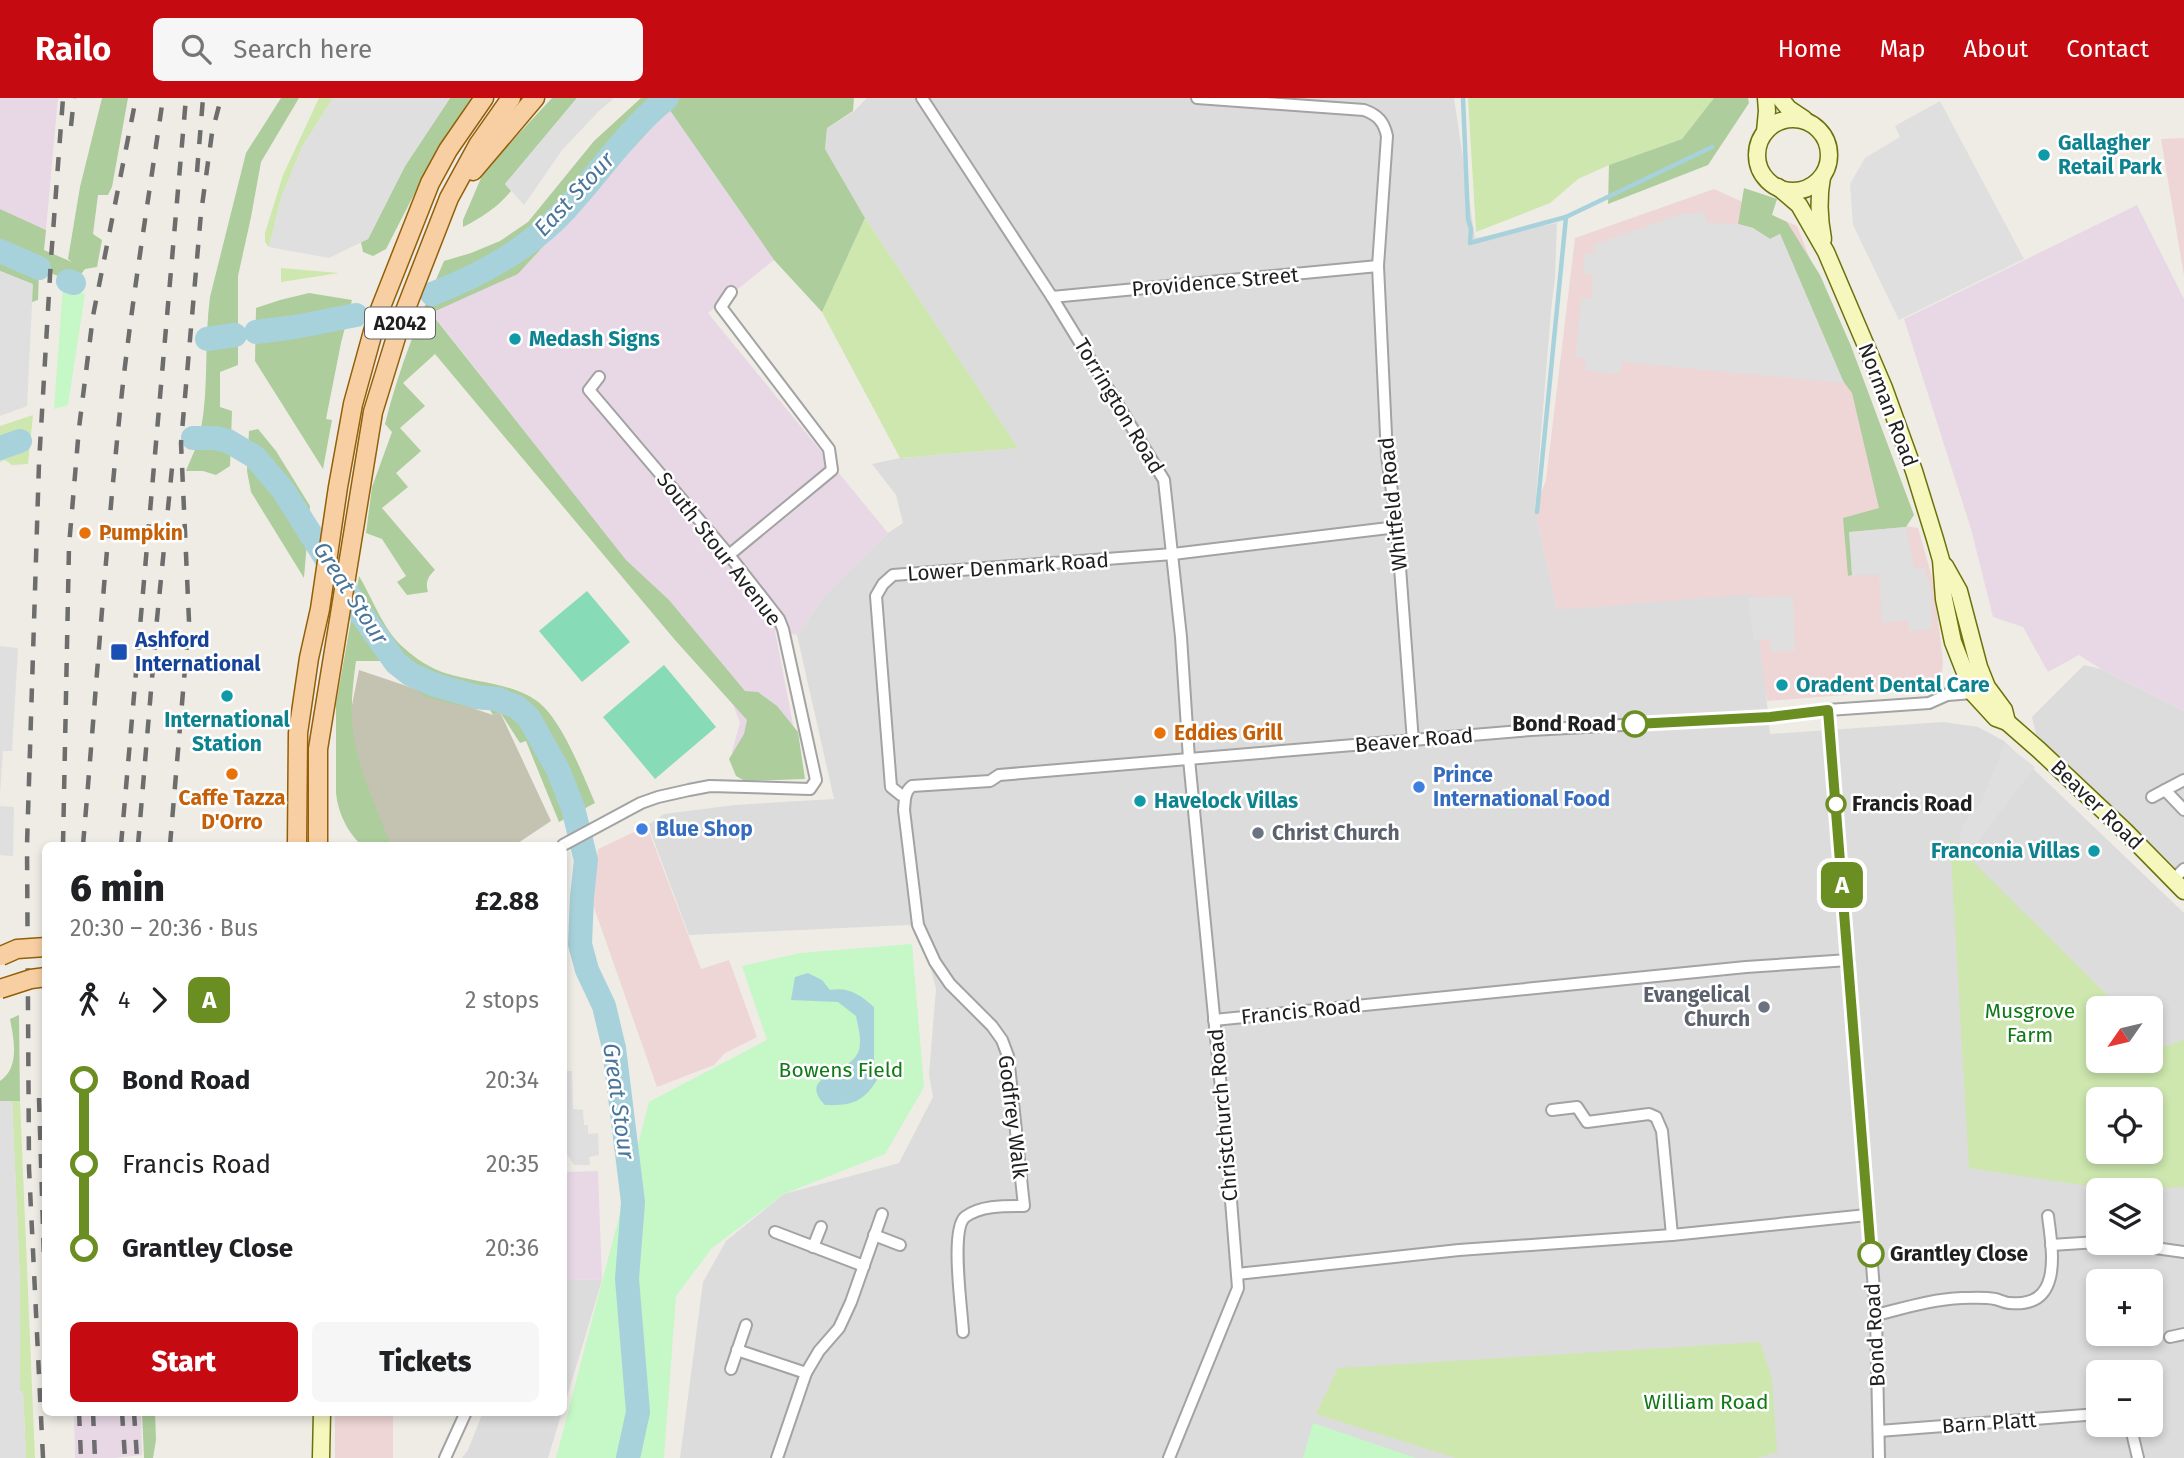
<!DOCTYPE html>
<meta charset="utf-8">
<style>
:root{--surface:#fff;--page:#f6f6f6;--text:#202124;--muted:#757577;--accent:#c50a12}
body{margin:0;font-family:"Fira Sans",sans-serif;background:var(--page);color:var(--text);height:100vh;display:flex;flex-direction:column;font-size:26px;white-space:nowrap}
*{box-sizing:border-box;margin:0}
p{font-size:23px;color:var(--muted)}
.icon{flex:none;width:38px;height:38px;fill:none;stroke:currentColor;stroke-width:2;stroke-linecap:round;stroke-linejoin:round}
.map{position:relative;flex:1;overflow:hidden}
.details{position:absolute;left:42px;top:744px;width:525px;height:574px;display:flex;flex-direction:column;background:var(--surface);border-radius:10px;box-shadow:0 4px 10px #0003}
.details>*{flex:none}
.badge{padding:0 14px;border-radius:10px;font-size:24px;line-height:46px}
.needle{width:46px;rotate:236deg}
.fabs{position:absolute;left:2086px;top:898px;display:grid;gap:14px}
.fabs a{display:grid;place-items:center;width:77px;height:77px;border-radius:10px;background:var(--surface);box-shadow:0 4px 10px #0003;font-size:35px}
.map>.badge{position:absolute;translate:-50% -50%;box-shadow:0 0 0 4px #fff}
.legs{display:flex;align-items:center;gap:10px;height:77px;padding:0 28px;font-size:23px}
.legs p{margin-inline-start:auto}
.head{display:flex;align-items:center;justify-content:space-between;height:119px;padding:0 28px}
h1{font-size:38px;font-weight:800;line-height:52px}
.button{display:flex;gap:14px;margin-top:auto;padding:14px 28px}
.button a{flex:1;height:80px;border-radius:10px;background:var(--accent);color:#fff;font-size:28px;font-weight:800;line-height:80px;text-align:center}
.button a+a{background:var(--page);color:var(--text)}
ul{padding:0 28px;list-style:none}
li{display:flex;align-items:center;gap:24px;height:84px;font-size:26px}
li i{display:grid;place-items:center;width:10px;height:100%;margin:0 9px;background:currentColor}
li i::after{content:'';width:18px;height:18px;margin:-9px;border:5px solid;border-radius:50%;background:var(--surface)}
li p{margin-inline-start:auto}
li:first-child i{background:linear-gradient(#0000 50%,currentColor 0)}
li:last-child i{background:linear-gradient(currentColor 50%,#0000 0)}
header{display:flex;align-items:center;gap:42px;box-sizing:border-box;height:98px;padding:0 35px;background:var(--accent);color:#fff}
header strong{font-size:33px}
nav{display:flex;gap:38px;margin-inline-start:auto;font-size:24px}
.search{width:490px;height:63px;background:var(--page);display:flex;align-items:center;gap:18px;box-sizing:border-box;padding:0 24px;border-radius:10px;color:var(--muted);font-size:26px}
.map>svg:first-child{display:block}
.residential{fill:#dddcdc;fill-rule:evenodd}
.commercial{fill:#efd6d6}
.industrial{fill:#e8d8e6}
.construction{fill:#c4c3b2}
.grass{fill:#cde7ae;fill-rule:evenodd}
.forest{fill:#adcd9d}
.park{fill:#c5f7c7}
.pitch{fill:#88dbb7}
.parking{fill:#dfdfdf}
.water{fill:#a8d2db}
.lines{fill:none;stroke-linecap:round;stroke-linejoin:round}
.stream{stroke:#a8d2db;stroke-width:4.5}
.river{stroke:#a8d2db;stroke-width:24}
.street-casing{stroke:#a3a3a3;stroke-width:14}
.secondary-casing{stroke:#6b720a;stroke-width:19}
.primary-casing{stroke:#935f07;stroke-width:21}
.street{stroke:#fff;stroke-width:10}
.secondary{stroke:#f6f7bd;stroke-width:16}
.primary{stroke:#f7cfa3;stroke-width:18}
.rail{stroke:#6d6d6d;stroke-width:4.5;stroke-dasharray:14 14;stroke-linecap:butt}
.primary-bridge-casing{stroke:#935f07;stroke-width:21;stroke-linecap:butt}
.primary-bridge{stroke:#f7cfa3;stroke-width:18}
.line-1-casing{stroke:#fff;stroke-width:16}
.line-1{stroke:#6b8e23;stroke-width:10}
.culture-dot{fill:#0f9aa8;stroke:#fff;stroke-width:2.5}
.food-dot{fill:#e8710a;stroke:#fff;stroke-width:2.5}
.transit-dot{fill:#1a4fb4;stroke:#fff;stroke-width:2.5}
.stop-1-dot{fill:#fff;stroke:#6b8e23;stroke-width:3.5}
.shop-dot{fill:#3f7fe0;stroke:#fff;stroke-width:2.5}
.worship-dot{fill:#6b7280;stroke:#fff;stroke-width:2.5}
.labels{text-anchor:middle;stroke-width:5;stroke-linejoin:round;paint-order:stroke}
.shield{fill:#fff;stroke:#626262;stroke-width:2}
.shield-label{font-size:19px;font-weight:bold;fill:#1f1f1f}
.culture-label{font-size:21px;font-weight:bold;fill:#0d838f;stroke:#fff;text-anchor:start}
.street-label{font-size:21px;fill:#1f1f1f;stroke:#fff}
.food-label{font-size:21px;font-weight:bold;fill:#c56008;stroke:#fff;text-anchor:start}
.transit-label{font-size:21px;font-weight:bold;fill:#164399;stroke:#fff;text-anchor:start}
.stop-label{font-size:21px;font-weight:bold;fill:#1f1f1f;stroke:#fff;text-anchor:start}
.shop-label{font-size:21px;font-weight:bold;fill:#366cbe;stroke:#fff;text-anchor:start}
.worship-label{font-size:21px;font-weight:bold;fill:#5b616d;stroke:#fff;text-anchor:start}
.park-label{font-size:21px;fill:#117915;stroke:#fff}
.water-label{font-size:23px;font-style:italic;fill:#4a769c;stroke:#fff}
</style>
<header>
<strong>Railo</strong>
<div class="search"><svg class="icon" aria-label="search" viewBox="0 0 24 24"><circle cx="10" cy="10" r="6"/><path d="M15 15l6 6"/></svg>Search here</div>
<nav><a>Home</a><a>Map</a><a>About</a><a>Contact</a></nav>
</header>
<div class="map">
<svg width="2184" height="1360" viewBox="0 0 2184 1360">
<rect width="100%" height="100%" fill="#efece6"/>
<g class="residential">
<path d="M867,0H1454L1475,140L1557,125L1555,180L1551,213L1535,410L1557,511L1753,495L1763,565L1770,636L1943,624L1978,629L2004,643L2184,815V1360H680L703,1184L726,1143L784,1096L899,1065L933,999L929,977L936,891L920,829L908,827L689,837L648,727L664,716L735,707L834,701L797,537L825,497L888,435L903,425L896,397L872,366L900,360L1017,350L865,120L825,51L827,30L853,14ZM2098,910H2151V962H2098ZM2098,1001H2151V1054H2098ZM2098,1092H2151V1144H2098ZM2098,1183H2151V1236H2098ZM2098,1274H2151V1326H2098Z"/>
<polygon points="2084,567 2101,571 2184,613 2184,782 2036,636 2032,619"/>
<polygon points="564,1181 602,1182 564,1309"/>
<polygon points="483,1314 562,1314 548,1360 462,1360 468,1352"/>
</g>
<g class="commercial">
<polygon points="2184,40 2184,178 2161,41"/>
<polygon points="1714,91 1797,128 1861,288 1886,425 1918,430 1934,486 1943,564 1941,581 1922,591 1767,603 1753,496 1557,512 1535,411 1546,382 1575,140"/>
<polygon points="647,728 701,871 729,862 757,939 725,955 714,967 657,989 591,801 598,751"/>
<rect x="335" y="1314" width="58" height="46"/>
</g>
<g class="industrial">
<polygon points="0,0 58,0 46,132 0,111"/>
<polygon points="669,11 774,162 708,215 888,435 825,497 797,537 775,533 802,673 737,671 732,653 740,625 728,593 431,214 518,176"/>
<polygon points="2137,107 2184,201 2184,613 2101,571 2079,557 2048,574 2023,529 1993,519 1971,431 1904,221"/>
<polygon points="598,1073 602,1182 564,1181 564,1074"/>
<polygon points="74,1314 141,1314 142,1357 114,1360 75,1360"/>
</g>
<polygon class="construction" points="359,572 493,617 500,614 551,723 515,747 389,747 360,680 348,627"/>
<g class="grass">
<polygon points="319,0 333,0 302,49 281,100 269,149 265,144 265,135 283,77"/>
<polygon points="1468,0 1714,0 1682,41 1609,67 1578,81 1550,105 1476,134"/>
<polygon points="865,120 1018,350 900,360 822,214"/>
<polygon points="281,170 339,175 281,184"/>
<polygon points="33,317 28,366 12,367 5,362 0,364 0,328"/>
<path d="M1950,741L2120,910H2098V962H2151V941L2160,950L2184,942V1089L2114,1092L1969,1070ZM2098,1001H2151V1054H2098Z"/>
<polygon points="12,1003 20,1003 35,1360 26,1360 23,1294 20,1293 20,1184"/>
<polygon points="1760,1244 1772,1281 1777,1354 1757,1360 1456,1360 1316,1316 1338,1270"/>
</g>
<g class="forest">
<polygon points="102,0 128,0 112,89 108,97 98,97 93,136 102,142 97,169 85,171 74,185 0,153 0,111 46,132 44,152 72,164 68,161 80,89"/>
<path d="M281,0H299L261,64L251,119L238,178V267L220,274V309L232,313L230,368L216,377L203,373H186C191,360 199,345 201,331C209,288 204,243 210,199L246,55Z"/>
<polygon points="450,0 475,0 426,73 386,151 373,158 363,154 361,144 368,141 405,68"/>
<path d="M552,0H577L505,86L511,93C498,109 481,120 463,129V122L484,73Z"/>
<path d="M641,0H854L853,13L827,30L825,51L865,120L822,214L774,162L669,11L518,176L431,215L626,462L669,502L745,593L758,594L777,608L798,634L805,681L745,683L736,678L729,661L744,636L747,622L675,542L435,256L403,285L425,308L400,330L421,353L396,375L408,389L382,410L435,472C428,478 425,485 428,494L407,497L397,484L406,478L382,441L366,435L372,389L392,334L385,326C399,269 421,216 444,163L471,155L500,143L528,124L594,43Z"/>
<polygon points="1714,0 1748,0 1749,5 1708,67 1608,106 1609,67 1682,41"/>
<polygon points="1744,90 1777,101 1772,117 1787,124 1820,177 1851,248 1914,417 1906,429 1850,434 1852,477 1848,478 1843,420 1879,410 1852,295 1843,283 1780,136 1770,141 1753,130 1738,126"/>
<polygon points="0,157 39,173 38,202 32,204 32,186 0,173"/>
<polygon points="309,195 352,202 341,245 326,321 332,322 323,371 255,263 256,210 280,202"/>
<polygon points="258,331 276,353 310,408 304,480 251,394 247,373 249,333"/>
<path d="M359,478C373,501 383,532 404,550C416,561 430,570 445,575C475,585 510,584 537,603C561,620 583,677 595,705L559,724L526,643L520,645L500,614L493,617L490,612L476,611L425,599L381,563H356C353,585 350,610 353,633C358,672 377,711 391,747H361C347,733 338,715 336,695V606Z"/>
<path d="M19,917L20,1003H0V983C20,970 14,941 10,921Z"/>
<polygon points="142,1314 155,1314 156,1342 153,1360 144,1360"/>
</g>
<g class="park">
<polygon points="63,188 85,196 68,307 54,311"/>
<polygon points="912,846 924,989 885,1056 784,1096 712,1150 676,1198 664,1360 556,1360 649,1004 767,942 742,868 800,855"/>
<polygon points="1313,1325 1416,1360 1303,1360"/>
</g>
<g class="pitch">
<polygon points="587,493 630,544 582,584 539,533"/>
<polygon points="664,567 716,629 655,681 603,619"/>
</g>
<g class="parking">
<polygon points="333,0 450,0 405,68 368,141 329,160 269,149 281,100 302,49"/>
<polygon points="577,0 614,0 598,14 563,51 524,107 505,86"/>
<polygon points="1940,3 2024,161 1899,222 1853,127 1850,86 1865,60 1900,39 1895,28"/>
<polygon points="1705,114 1707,125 1738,126 1753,130 1770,141 1780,136 1844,285 1622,264 1619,276 1585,272 1586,260 1576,259 1581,200 1591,201 1593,177 1583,175 1585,156 1596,156 1593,147 1679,117"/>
<polygon points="0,173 33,186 27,308 0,318"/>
<polygon points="1906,429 1914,470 1924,470 1931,491 1932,531 1909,533 1907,522 1882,525 1879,477 1852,477 1849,434"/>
<polygon points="1793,498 1795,553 1771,554 1770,541 1754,542 1748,500"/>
<polygon points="0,548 18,550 12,653 3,653 0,697"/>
<polygon points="2005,646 2035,669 1973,750 1959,743 1963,727 1982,702"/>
<polygon points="0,708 14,709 13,758 0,757"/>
<polygon points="564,973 572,973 573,1011 583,1012 584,1027 588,1027 588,1036 598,1035 599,1057 589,1059 590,1067 574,1067 564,1051"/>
<polygon points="0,1003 12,1003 20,1184 20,1293 23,1293 26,1360 0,1360"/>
</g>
<path class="water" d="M808,875L822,882L830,892C849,889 860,897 874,909V963L878,980C864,1004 852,1008 825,1007C795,976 852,977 859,952C862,941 858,929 856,918L838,904L791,902L795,879Z"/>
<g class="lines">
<g class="stream">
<polyline points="1463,0 1468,121 1471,131 1470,145 1566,119 1712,49"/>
<polyline points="1537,414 1566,119"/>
</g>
<g class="river">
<polyline points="0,153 39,170"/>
<polyline points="68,183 74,185"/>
<path d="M432,196C481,177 530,150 566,111C600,74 628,31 667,0"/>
<polyline points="256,234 295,229 356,217"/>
<polyline points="207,241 235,237"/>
<polyline points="193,340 215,340 228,343 255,359 283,392 361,516 396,565 410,576 435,587 478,599 497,601 517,609 529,620 558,672 573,710 586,762 582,799 580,846 587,872 604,908 614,950 633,1104 627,1181 638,1314 628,1360"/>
<polyline points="0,350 20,343"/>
</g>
<g class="street-casing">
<g id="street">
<polyline points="922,0 1052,199 1164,382 1181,539 1189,661 1227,1052 1238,1190 1169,1360"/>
<path d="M1197,0L1364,12C1378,17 1384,24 1387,38L1378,168L1387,358L1397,429L1413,644"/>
<polyline points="1052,199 1378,168"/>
<polyline points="729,457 832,372 829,351 721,209 731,194"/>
<polyline points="1947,597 1973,595 1978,593"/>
<polyline points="1828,612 1876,1217 1879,1360"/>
<polyline points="2184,682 2165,692 2184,712"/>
<polyline points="905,698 901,697 891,689 876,498 883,486 893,477 1173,456 1397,429"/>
<polyline points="2152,699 2165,692"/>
<polyline points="563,747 641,705 658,699 689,692 710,688 810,691 816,682 783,531 779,521 729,457 589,292 599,279"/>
<polyline points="2173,782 2184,771"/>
<polyline points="1214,922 1746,869 1849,862"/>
<polyline points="1552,1012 1577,1009 1587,1024 1649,1016 1656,1019 1662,1033 1672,1137"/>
<polyline points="775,1134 864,1168"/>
<polyline points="874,1137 900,1147"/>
<polyline points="2112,1144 2184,1154"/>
<polyline points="2051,1147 2098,1144"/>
<polyline points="813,1149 821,1129"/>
<polyline points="1237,1176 1459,1152 1672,1137 1867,1117"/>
<path d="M1876,1217C1904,1210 1933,1201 1962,1200C1973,1200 1984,1199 1995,1201C2000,1202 2005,1205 2010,1205C2064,1210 2052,1151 2048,1118"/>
<path d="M963,1234C962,1212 950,1132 965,1119C981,1107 1006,1108 1024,1108L1008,958L1002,942L992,928L950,886L935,864L918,827L904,712C905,703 904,694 912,688L990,683L999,677L1531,632L1770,619L1828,612L1929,605L1947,597L1969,575"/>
<polyline points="2170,1239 2184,1236"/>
<polyline points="737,1252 806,1275"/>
<polyline points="731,1271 746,1227"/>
<polyline points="2130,1326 2138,1360"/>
<polyline points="1879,1333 2098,1316"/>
<polyline points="445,1360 466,1314"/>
<polyline points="777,1360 806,1275 819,1253 839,1230 851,1204 882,1116"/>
</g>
</g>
<g class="secondary-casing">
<g id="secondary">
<polyline points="1780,0 1789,11 1804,21"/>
<circle cx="1793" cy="57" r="36"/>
<polyline points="1765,34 1767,13 1766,0"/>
<path d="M1822,79C1818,100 1819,120 1823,141"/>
<polyline points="1778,89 1799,107 1826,154 1884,290 1914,373 1935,441 1941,462 1944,501 1953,544 1973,595 1996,620 2007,624 2039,652 2125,733 2184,793"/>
<polyline points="1945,468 1959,493 1979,569 1987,589 2004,612 2007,624"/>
<polyline points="321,1360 322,1314"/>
</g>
</g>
<g class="primary-casing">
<g id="primary">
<polyline points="473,73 535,0"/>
<polyline points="297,747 298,635 309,560 320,511 338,389 353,306 377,219 430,85 448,52 484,0"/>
<polyline points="318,747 318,651 373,314 401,223 449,100 478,47 511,0"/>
</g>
</g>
<use href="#street" class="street"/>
<use href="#secondary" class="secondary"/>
<use href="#primary" class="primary"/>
<g class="rail">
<polyline points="71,28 74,0"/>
<polyline points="197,74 203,0"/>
<polyline points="63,747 69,448 79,330 93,218 136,0"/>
<path d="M83,747C96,596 106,444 122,294C133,195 149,98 163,0"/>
<polyline points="121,747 186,0"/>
<polyline points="138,747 157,521 173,360"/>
<polyline points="170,747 189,523 181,345 201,115 212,35 221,0"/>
<polyline points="39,1000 44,1161"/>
<polyline points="79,1314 81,1360"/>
<polyline points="93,1314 95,1360"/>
<polyline points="122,1314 125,1360"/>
<polyline points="134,1314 137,1360"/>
<polyline points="43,1360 29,1070 27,747 39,365 51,161 63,0"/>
</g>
<g class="primary-bridge-casing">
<g id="primary-bridge">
<polyline points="1,858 17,851 46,849"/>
<polyline points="0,891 31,881 46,879"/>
</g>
</g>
<use href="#primary-bridge" class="primary-bridge"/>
</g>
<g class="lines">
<g class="line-1-casing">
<polyline id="line-1" points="1635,626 1770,619 1828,612 1871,1156"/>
</g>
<use href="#line-1" class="line-1"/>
</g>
<g class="culture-dot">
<circle cx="2044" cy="57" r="7"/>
<circle cx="515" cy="241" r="7"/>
<circle cx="1782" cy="587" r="7"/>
<circle cx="227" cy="598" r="7"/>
<circle cx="1140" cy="703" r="7"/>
<circle cx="2094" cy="753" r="7"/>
</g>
<g class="food-dot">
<circle cx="85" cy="435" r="7"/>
<circle cx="1160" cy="635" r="7"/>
<circle cx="232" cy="676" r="7"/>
</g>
<rect class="transit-dot" x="110" y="545" width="18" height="18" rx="3.5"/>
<g class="stop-1-dot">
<circle cx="1635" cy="626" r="12"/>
<circle cx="1836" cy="706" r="9"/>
<circle cx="1871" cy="1156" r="12"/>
</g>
<g class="shop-dot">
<circle cx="1419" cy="689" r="7"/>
<circle cx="642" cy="731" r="7"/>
</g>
<g class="worship-dot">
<circle cx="1258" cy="735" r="7"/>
<circle cx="1764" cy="909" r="7"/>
</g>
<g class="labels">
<rect class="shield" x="365" y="209.5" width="70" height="31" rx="5"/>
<g class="shield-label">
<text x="400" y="232">A2042</text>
</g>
<g class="culture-label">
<text x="2058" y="52">Gallagher<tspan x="2058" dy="24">Retail Park</tspan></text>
<text x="529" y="248">Medash Signs</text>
<text x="1796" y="594">Oradent Dental Care</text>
<text x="227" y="629" text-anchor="middle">International<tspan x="227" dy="24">Station</tspan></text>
<text x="1154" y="710">Havelock Villas</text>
<text x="2080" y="760" text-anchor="end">Franconia Villas</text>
</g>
<g class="street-label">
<text transform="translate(1215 184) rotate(-5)" y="7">Providence Street</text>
<text transform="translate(1888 307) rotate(69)" y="7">Norman Road</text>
<text transform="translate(1119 308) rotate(59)" y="7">Torrington Road</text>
<text transform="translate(1393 406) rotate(-96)" y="7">Whitfeld Road</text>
<text transform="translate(719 451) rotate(52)" y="7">South Stour Avenue</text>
<text transform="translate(1008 469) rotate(-4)" y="7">Lower Denmark Road</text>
<text transform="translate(1414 642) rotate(-5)" y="7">Beaver Road</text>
<text transform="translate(2097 707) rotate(44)" y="7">Beaver Road</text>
<text transform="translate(1301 913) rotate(-6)" y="7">Francis Road</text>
<text transform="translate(1223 1017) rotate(-95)" y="7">Christchurch Road</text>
<text transform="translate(1013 1019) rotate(83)" y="7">Godfrey Walk</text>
<text transform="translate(1875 1237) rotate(-93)" y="7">Bond Road</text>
<text transform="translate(1989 1325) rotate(-4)" y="7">Barn Platt</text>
</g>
<g class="food-label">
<text x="99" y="442">Pumpkin</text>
<text x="1174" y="642">Eddies Grill</text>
<text x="232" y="707" text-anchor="middle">Caffe Tazza<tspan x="232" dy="24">D'Orro</tspan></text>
</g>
<g class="transit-label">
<text x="135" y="549">Ashford<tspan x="135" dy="24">International</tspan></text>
</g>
<g class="stop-label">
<text x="1616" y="633" text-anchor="end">Bond Road</text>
<text x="1852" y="713">Francis Road</text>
<text x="1890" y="1163">Grantley Close</text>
</g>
<g class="shop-label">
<text x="1433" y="684">Prince<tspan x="1433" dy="24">International Food</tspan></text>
<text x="656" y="738">Blue Shop</text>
</g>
<g class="worship-label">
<text x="1272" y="742">Christ Church</text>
<text x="1750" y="904" text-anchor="end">Evangelical<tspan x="1750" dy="24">Church</tspan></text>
</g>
<g class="park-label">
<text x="2030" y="920">Musgrove<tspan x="2030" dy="24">Farm</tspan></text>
<text x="841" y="979">Bowens Field</text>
<text x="1706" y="1311">William Road</text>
</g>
<g class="water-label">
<text transform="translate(574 96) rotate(-47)" y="8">East Stour</text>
<text transform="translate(351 495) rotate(57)" y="8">Great Stour</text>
<text transform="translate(619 1003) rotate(82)" y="8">Great Stour</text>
</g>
</g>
</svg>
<div class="fabs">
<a><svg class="needle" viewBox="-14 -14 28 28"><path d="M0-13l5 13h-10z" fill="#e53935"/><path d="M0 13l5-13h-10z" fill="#757577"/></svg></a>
<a><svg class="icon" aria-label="locate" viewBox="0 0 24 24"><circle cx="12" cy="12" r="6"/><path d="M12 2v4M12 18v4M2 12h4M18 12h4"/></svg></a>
<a><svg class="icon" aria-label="layers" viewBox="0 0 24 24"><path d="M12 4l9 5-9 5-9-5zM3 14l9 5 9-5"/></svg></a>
<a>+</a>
<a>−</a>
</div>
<b class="badge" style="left:1842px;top:787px;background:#6b8e23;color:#fff">A</b>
<section class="details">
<div class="head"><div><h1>6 min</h1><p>20:30 – 20:36 · Bus</p></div><b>£2.88</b></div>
<div class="legs"><svg class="icon" aria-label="walk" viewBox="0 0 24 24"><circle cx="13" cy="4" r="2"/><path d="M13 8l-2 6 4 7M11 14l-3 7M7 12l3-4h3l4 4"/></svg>4<svg class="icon" aria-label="forward" viewBox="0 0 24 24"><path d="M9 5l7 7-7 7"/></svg><b class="badge" style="background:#6b8e23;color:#fff">A</b><p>2 stops</p></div>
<ul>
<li><i style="color:#6b8e23"></i><b>Bond Road</b><p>20:34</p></li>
<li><i style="color:#6b8e23"></i><span>Francis Road</span><p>20:35</p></li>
<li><i style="color:#6b8e23"></i><b>Grantley Close</b><p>20:36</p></li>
</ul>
<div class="button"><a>Start</a><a>Tickets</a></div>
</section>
</div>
